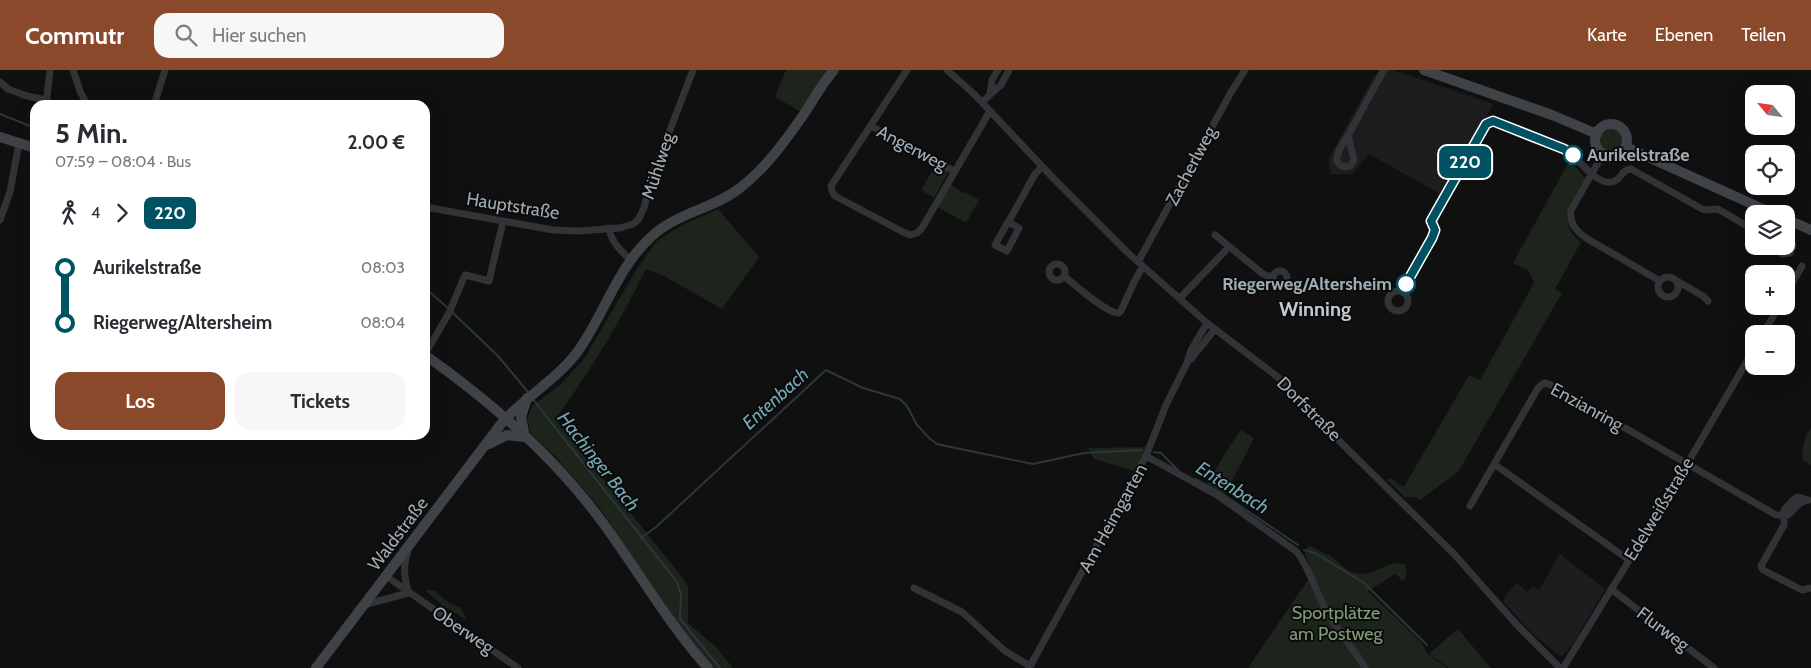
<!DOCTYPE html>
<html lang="de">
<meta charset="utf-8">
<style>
:root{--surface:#fff;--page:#f7f7f7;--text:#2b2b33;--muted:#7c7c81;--accent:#89492a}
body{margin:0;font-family:Cabin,sans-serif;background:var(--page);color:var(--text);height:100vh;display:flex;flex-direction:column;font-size:19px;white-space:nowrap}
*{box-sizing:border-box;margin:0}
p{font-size:16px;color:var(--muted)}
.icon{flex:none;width:28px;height:28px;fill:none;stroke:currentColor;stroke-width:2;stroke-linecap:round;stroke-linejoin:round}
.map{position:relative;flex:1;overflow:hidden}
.panel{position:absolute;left:30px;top:30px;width:400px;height:340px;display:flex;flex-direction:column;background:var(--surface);border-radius:15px;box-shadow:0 5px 20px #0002}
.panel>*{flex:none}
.badge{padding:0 10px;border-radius:8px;font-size:18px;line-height:32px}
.needle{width:32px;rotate:299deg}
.fabs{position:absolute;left:1745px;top:15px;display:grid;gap:10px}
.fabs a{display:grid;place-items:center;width:50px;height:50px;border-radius:10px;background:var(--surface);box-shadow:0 5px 20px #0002;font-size:25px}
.map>.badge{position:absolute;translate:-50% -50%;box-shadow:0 0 0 2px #fff}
.legs{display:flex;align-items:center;gap:8px;height:55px;padding:0 25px;font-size:16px}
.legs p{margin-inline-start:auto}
.head{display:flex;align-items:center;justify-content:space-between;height:85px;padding:0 25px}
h1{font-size:28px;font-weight:700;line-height:38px}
.action{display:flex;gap:10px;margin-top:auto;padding:10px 25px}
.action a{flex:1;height:58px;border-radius:15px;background:var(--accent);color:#fff;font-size:20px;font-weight:700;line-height:58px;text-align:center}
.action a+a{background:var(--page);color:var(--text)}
ul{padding:0 25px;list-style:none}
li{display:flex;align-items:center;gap:18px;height:55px;font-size:19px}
li i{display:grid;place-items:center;width:8px;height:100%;margin:0 6px;background:currentColor}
li i::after{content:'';width:12px;height:12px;margin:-6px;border:4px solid;border-radius:50%;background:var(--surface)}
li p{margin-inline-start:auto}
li:first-child i{background:linear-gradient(#0000 50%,currentColor 0)}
li:last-child i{background:linear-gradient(currentColor 50%,#0000 0)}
header{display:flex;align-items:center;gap:30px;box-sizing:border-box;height:70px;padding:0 25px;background:var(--accent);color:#fff}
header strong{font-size:24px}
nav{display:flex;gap:28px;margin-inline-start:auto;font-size:18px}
.search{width:350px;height:45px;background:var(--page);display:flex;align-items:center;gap:12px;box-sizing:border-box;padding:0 18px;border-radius:15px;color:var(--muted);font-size:19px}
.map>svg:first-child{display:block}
.built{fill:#1c1d1e}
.green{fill:#1d241c}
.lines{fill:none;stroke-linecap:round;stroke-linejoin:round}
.stream{stroke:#29383a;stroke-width:2}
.street{stroke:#313337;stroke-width:7}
.secondary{stroke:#3f4347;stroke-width:10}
.line-1-casing{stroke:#fff;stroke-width:11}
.line-1{stroke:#005262;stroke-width:8}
.stop-1-dot{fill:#fff;stroke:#005262;stroke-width:2.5}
.labels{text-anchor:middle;stroke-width:4;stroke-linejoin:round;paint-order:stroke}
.street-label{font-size:18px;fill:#a0acb3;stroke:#0b0b0c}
.stop-label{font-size:18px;font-weight:bold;fill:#a0acb3;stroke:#0b0b0c;text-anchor:start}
.park-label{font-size:18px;fill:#809f76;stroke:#0b0b0c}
.water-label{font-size:19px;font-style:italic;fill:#74a7b1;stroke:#0b0b0c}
.quarter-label{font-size:20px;font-weight:bold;fill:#c1c9cf;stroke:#0b0b0c}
</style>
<header>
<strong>Commutr</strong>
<div class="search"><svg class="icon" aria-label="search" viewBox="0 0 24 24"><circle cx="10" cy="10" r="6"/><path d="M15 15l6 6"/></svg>Hier suchen</div>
<nav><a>Karte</a><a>Ebenen</a><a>Teilen</a></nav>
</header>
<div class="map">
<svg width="1811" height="598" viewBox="0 0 1811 598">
<rect width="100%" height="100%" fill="#101011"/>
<g class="built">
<polygon points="1379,0 1393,0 1493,34 1442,125 1369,84 1352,104 1330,104 1329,88 1373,8"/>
<polygon points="1560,484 1605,519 1572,575 1562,586 1557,584 1530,561 1503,531 1509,521 1517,513 1527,522 1533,516 1539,520"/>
</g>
<g class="green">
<polygon points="786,0 828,0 801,42 775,27"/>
<circle cx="1611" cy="70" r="12"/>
<path d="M1570,90L1585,108C1573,129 1556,154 1581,172L1555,219L1562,223L1458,402L1420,430L1415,427H1405L1387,410L1390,408L1404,417L1469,305L1480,310L1534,213L1529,201L1513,193Z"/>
<polygon points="936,94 949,101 934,128 921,120"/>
<polygon points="950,114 963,123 965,122 979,130 966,153 937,137"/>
<path d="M718,139L759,187L722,239L664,206L646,199C620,252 590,302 555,349L681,506L688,516V553L717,578L733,598H713L689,570L599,437L555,386L531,364L527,349L532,336L560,315L584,289L638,197L657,171L682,155Z"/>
<path d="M1811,358V395L1802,390C1803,378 1803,367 1811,358Z"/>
<polygon points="1241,360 1254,368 1225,424 1207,414 1229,377"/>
<polygon points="1146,377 1134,401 1094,389 1088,378"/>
<path d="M1309,475L1328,486L1329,484C1337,491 1346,501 1355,503C1375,508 1389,487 1405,495L1407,501L1404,511L1395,504L1368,521L1421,572L1428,584L1447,598H1248L1312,504L1305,482Z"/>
<polygon points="425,520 435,521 446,531 461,538 467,550 443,536"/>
<polygon points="1458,559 1491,598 1449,598 1429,584"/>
</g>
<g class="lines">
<g class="stream">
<polyline points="0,44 35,58"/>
<polyline points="425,218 449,239"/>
<polyline points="452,242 498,286 528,322"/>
<polyline points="532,328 677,512 681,525 680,549 720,598"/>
<polyline points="1154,382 1161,383 1178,400"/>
<polyline points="1195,409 1221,423 1298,475"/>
<polyline points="641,468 656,457 826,300 863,318 900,329 907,336 917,355 929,368 937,374 946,376 1033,394 1084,383 1141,380"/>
<polyline points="1304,480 1315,483 1364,513 1427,575"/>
</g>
<g class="street">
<polyline points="73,0 80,21 87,35"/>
<polyline points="907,0 831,116 832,121 835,126 903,162 910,165 917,163 922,158 990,41"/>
<polyline points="947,0 974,24 1054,109 1127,182 1207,253 1279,308 1319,351 1454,484 1517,555 1560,598"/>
<polyline points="0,12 8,19 27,26 46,30"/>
<polyline points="990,24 992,10 998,0"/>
<polyline points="982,32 1001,15 1009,0"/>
<polyline points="46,35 50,0"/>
<polyline points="154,35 165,0"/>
<polyline points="871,56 954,101"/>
<path d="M1348,65L1354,90L1350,96C1343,98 1336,95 1337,87C1338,79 1346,69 1350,62C1361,42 1372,21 1384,0"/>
<path d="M1603,84L1571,140C1569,153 1576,161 1586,168L1660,211"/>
<polyline points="425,137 553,160 579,161 620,158 633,154 638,150 644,138 652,107 693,0"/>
<polyline points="0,150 10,122 19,73"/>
<polyline points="1008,152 1019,158 1007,181 995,175 1008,152 1009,151 1035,104 1042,97"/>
<path d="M609,158C611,172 621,181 631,190"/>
<polyline points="1215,165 1263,204 1273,208"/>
<polyline points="1777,176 1778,180 1782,184 1790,183 1793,176 1791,171 1786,168"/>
<polyline points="1138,192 1230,24 1245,0"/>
<circle cx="1057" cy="202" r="8"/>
<circle cx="1280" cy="208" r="7"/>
<path d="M1064,206C1075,215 1105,242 1118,243L1121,241L1134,212L1143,196"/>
<circle cx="1668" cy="217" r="10"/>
<polyline points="1677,211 1703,226 1708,231"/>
<circle cx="1398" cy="231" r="10"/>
<path d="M1402,222L1433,168L1435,160L1431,151L1487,54L1491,51L1564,79C1578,86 1594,115 1612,112C1621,111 1621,99 1631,99L1704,140L1718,139L1754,160"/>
<polyline points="1786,224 1802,196"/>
<polyline points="1180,228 1229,177"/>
<polyline points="1763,264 1779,236"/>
<polyline points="425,284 449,243 465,205 489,211 503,152"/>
<polyline points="1191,289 1215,259"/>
<path d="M1146,386L1217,425L1297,482C1312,502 1317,527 1330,547C1341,565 1355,580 1365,598"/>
<polyline points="1494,394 1629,490"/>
<polyline points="1808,430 1798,427 1792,431 1784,440 1784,455 1761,496 1763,500 1802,520 1811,518"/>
<polyline points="1470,436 1538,318 1544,313 1549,314 1776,445 1788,445 1800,433 1808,430"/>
<polyline points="386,506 518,598"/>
<polyline points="914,518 962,542 1005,581 1030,596"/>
<polyline points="1611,519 1714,598"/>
<path d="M408,523C405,508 402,496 408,482"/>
<polyline points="364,535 408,523"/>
<polyline points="1029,598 1146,386 1166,335 1187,293 1191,280 1207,253"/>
<polyline points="1563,598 1665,432 1754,279"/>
</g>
<g class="secondary">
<polyline points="1424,0 1552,45 1597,64"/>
<circle cx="1611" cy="70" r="16"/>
<polyline points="0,67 35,78"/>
<polyline points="1626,77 1774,144"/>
<polyline points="1786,149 1811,160"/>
<path d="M425,285C487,329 548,381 594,441C634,493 665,550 708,598"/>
<polyline points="525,367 521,347 527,328"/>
<polyline points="489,374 507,365 524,367"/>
<path d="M316,598L501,354C524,327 557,310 578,281C604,245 617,198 651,167C676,143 713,139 740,118C766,98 786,70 804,44C814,29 822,14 834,0"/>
</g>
</g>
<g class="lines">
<g class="line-1-casing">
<polyline id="line-1" points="1406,214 1432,168 1435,160 1431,151 1486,54 1493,51 1564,79 1573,85"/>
</g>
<use href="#line-1" class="line-1"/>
</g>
<g class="stop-1-dot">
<circle cx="1573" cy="85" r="9"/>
<circle cx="1406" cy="214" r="9"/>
</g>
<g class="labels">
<g class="street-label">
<text transform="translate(912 78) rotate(28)" y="6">Angerweg</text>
<text transform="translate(658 96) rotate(-72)" y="6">Mühlweg</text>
<text transform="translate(1191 96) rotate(-62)" y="6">Zacherlweg</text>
<text transform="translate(513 136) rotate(9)" y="6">Hauptstraße</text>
<text transform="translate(1587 337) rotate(29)" y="6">Enzianring</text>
<text transform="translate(1309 339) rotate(45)" y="6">Dorfstraße</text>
<text transform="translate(1659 439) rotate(-59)" y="6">Edelweißstraße</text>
<text transform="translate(1113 448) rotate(-61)" y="6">Am Heimgarten</text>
<text transform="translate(398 464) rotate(-53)" y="6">Waldstraße</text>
<text transform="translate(1663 559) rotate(37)" y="6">Flurweg</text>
<text transform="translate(463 560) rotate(34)" y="6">Oberweg</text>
</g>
<g class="stop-label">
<text x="1587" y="91">Aurikelstraße</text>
<text x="1392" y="220" text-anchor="end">Riegerweg/Altersheim</text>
</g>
<g class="park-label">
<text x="1336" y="549">Sportplätze<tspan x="1336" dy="21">am Postweg</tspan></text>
</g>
<g class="water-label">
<text transform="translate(775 328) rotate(-42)" y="7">Entenbach</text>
<text transform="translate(599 391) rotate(52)" y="7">Hachinger Bach</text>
<text transform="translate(1233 417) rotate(32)" y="7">Entenbach</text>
</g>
<g class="quarter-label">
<text x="1315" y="246">Winning</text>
</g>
</g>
</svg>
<div class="fabs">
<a><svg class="needle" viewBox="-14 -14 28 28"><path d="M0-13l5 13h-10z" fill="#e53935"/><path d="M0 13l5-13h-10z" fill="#7c7c81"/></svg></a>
<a><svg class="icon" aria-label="locate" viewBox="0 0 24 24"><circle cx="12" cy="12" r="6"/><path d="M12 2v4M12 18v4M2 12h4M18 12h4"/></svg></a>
<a><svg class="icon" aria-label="layers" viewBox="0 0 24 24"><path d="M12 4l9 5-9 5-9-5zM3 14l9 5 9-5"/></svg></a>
<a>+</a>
<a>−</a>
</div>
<b class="badge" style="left:1465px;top:92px;background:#005262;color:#fff">220</b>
<section class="panel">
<div class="head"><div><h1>5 Min.</h1><p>07:59 – 08:04 · Bus</p></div><b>2.00 €</b></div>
<div class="legs"><svg class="icon" aria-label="walk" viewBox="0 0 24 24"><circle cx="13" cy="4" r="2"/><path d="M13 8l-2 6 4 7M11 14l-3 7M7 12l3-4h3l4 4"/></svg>4<svg class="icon" aria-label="forward" viewBox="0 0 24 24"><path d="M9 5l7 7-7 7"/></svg><b class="badge" style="background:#005262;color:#fff">220</b></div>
<ul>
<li><i style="color:#005262"></i><b>Aurikelstraße</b><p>08:03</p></li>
<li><i style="color:#005262"></i><b>Riegerweg/Altersheim</b><p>08:04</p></li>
</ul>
<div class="action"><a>Los</a><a>Tickets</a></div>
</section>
</div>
